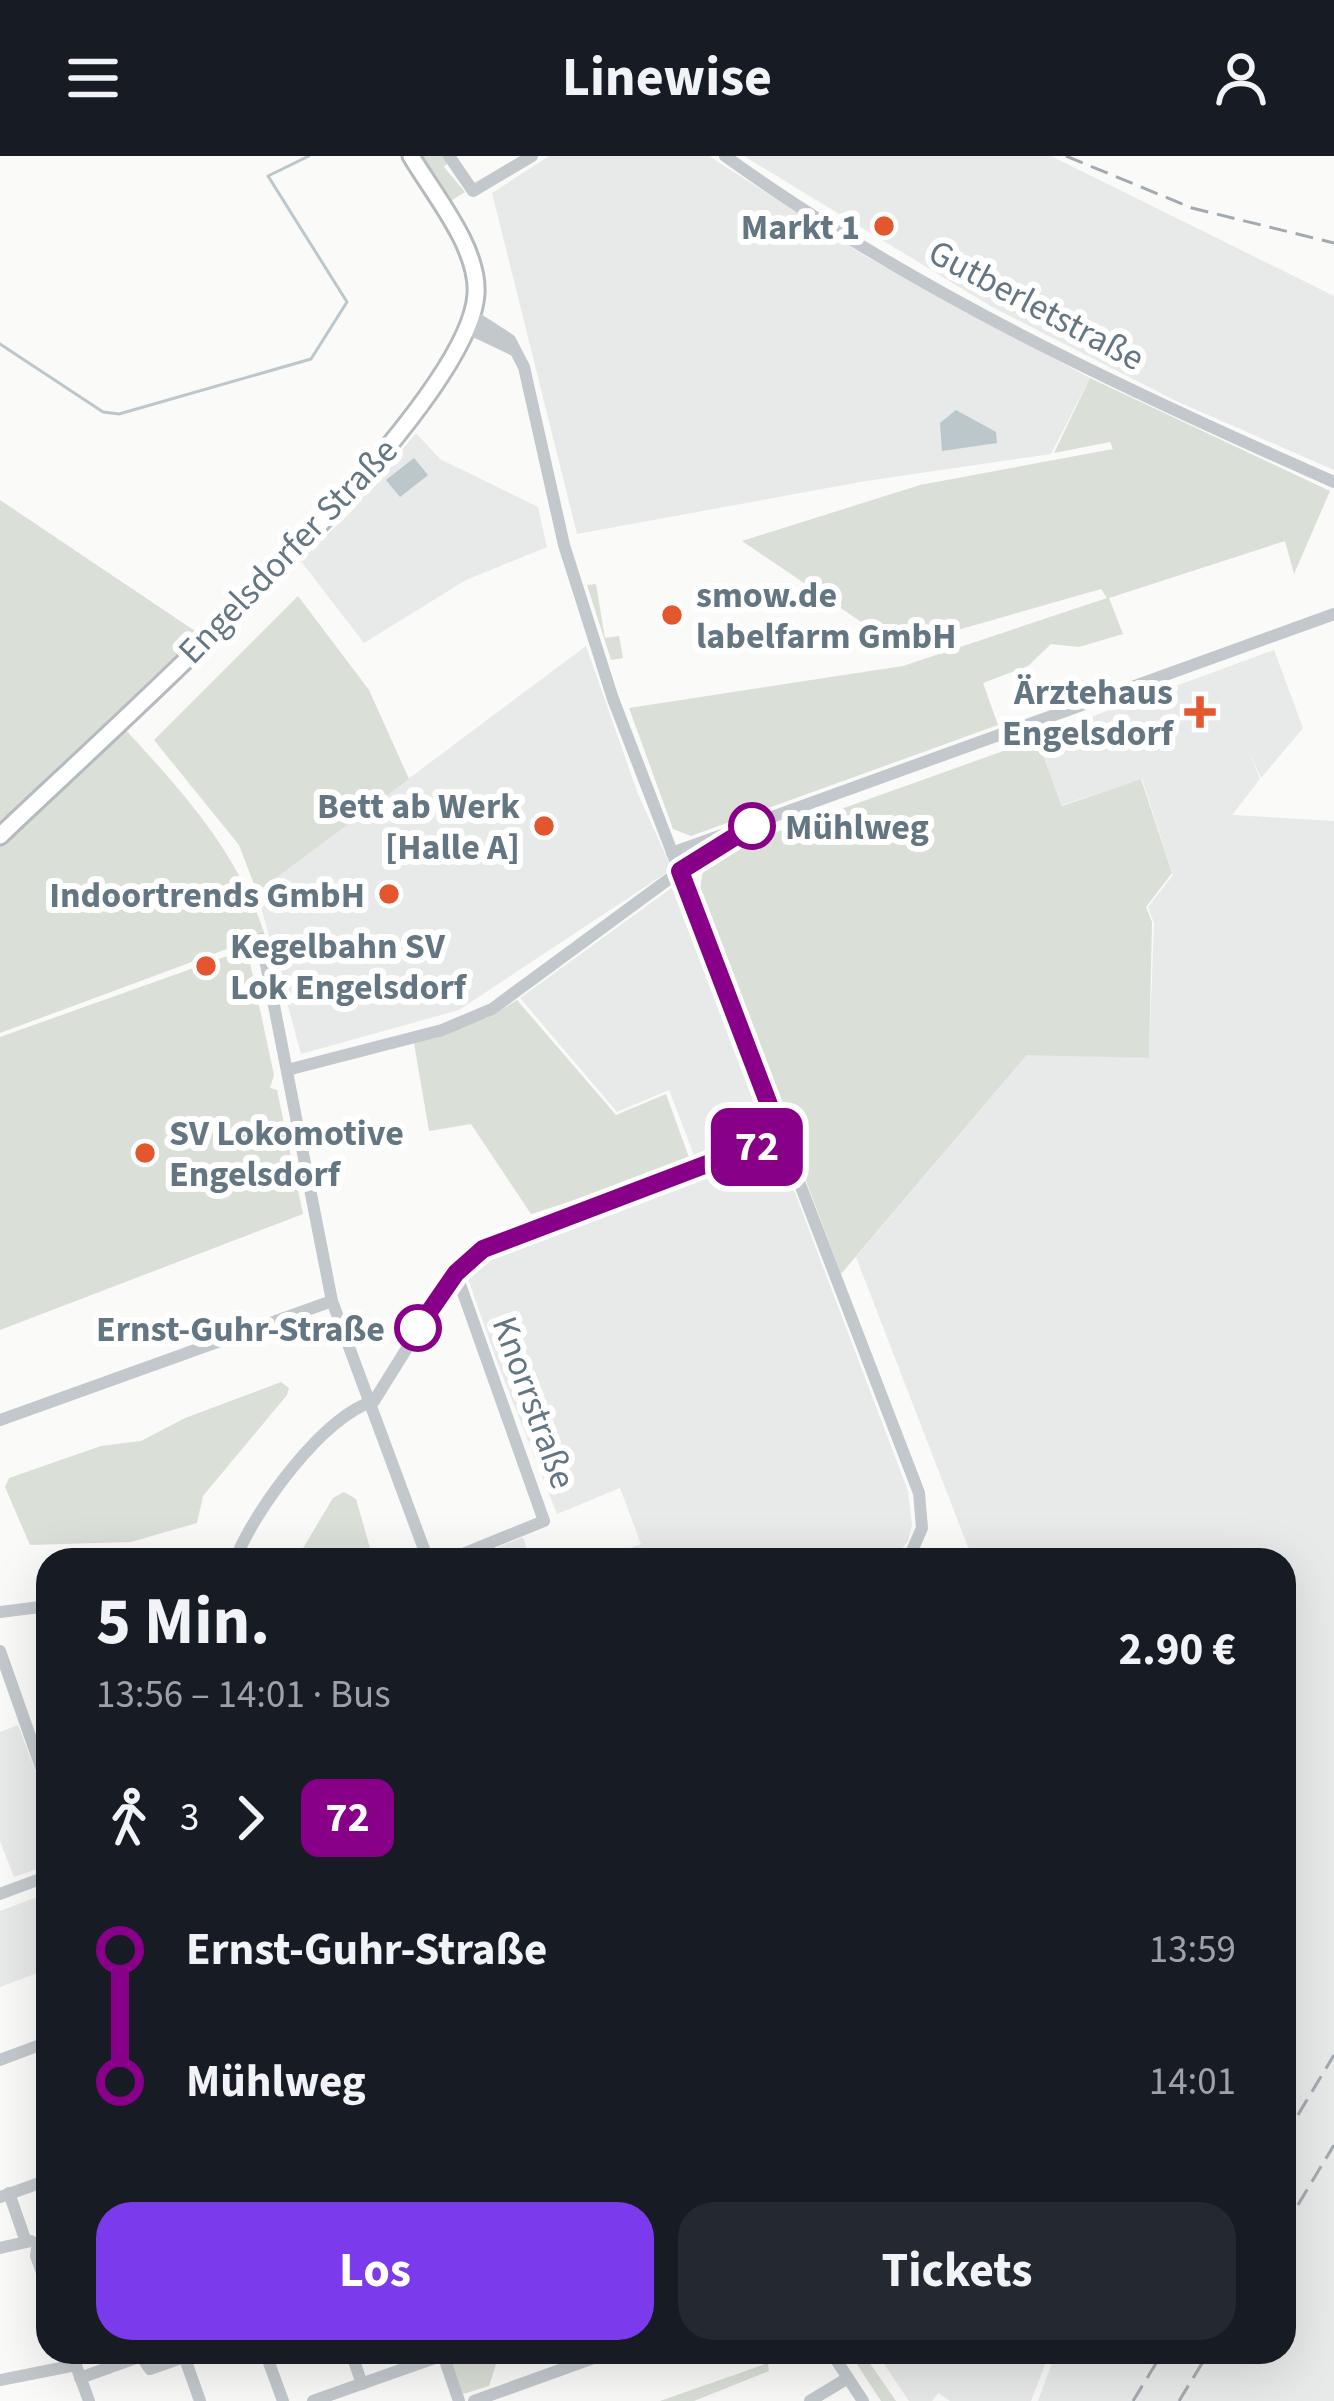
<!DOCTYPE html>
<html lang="de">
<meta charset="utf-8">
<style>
:root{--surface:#171b24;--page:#242831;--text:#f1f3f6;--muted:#9ea1a6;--accent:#7c3aed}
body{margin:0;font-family:"Source Sans 3",sans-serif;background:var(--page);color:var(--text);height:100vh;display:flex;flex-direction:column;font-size:45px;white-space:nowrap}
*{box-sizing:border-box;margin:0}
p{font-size:39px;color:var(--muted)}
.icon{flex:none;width:66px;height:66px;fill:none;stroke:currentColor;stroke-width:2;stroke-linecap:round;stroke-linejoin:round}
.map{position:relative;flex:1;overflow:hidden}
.side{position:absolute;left:36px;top:1392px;width:1260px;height:816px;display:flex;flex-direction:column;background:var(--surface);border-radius:36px;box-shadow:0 12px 48px #0002}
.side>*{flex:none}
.badge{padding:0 24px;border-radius:18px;font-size:42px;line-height:78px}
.map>.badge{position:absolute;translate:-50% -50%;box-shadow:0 0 0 6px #fff}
.legs{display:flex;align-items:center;gap:18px;height:132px;padding:0 60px;font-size:39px}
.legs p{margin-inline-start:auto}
.overview{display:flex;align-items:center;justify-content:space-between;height:204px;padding:0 60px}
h1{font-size:66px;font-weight:700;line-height:90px}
.primary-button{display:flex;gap:24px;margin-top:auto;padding:24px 60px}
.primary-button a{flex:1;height:138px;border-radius:36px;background:var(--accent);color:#fff;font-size:48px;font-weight:700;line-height:138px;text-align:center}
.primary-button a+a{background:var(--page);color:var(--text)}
ul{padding:0 60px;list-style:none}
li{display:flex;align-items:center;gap:42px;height:132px;font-size:45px}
li i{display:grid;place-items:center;width:18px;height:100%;margin:0 15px;background:currentColor}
li i::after{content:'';width:30px;height:30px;margin:-15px;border:9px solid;border-radius:50%;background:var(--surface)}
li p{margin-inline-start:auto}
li:first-child i{background:linear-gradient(#0000 50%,currentColor 0)}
li:last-child i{background:linear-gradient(currentColor 50%,#0000 0)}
header{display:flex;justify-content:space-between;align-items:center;height:156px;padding:0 60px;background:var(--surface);font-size:54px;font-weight:700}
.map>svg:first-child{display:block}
.built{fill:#e8e9e9}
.green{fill:#dadfd7}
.water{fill:#bbc7cb}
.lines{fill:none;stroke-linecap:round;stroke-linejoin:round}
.stream{stroke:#bbc7cb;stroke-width:3}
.major-casing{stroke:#b5babe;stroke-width:21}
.minor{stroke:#c3c8cc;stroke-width:12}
.major{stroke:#fff;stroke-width:15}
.rail{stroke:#a2aab0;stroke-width:3;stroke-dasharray:18 9;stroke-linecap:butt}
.line-1-casing{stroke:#fff;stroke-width:27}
.line-1{stroke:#808;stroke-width:18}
.poi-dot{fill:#e4572e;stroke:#fff;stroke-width:4.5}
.stop-1-dot{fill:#fff;stroke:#808;stroke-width:6}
.labels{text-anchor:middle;stroke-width:12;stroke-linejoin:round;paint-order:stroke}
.poi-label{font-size:36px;font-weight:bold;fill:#657683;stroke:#fff;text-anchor:end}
.street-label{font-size:36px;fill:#657683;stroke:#fff}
.stop-label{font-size:36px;font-weight:bold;fill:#657683;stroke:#fff;text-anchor:start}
</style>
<header><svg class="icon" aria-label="menu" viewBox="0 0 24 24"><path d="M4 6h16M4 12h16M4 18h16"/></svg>Linewise<svg class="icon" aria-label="person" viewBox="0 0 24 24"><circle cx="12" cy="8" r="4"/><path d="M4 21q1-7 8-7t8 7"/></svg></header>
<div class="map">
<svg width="1334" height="2245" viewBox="0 0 1334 2245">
<rect width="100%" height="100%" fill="#fafaf8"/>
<g class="built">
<polygon points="549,0 709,0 867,101 1090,222 1051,298 866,325 577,378 492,37"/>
<polygon points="744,0 1051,0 1334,140 1334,314 1176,245 992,151"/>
<polygon points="416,277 440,303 538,351 547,391 466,424 364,487 300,404 349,358"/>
<polygon points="586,490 638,638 672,713 459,854 301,898 257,736"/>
<polygon points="1274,494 1303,572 1261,622 1249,595 1260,623 1232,659 1334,665 1334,2245 1038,2245 1056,2196 1284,2196 1284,1404 973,1404 856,1101 1028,898 1149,902 1154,767 1148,751 1173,719 1142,623 1062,649 1043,599 1061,593 1055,574"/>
<polygon points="677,728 765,969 751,987 697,1007 669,934 617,956 520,842"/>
<polygon points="773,997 781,1000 908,1335 912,1369 908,1385 892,1404 597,1404 641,1388 620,1332 557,1358 496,1203 468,1123 471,1114 507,1092"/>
<polygon points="523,1381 530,1404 468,1404"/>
<polygon points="18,1569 48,1649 48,1709 14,1721 0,1685 0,1576"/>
<polygon points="48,1737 48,1813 0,1831 0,1755"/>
<polygon points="876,2196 1050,2196 1031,2245 950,2245 938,2237 932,2245 909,2245"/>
</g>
<g class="green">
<polygon points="418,0 444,0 448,7 444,11 465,36 446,48"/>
<polygon points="1090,222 1330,335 1294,418 1285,385 1109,442 1123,478 1079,491 1051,488 1028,510 983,527 998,569 691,680 673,673 629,552 903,510 1107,442 1101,433 898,491 742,385 920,329 1113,293 1110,286 1054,297"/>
<path d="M0,344L201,479L111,567L122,570C181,634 237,694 265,779L0,877Z"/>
<polygon points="596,428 605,482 619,480 623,502 611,504 587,429"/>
<polygon points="298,440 369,534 409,623 257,736 239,689 154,584"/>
<polygon points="1037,583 1062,650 1141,623 1172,717 1146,751 1152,766 1149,902 1027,899 841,1118 699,740 703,714 718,697"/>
<polygon points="247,793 274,919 270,932 277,934 303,1058 0,1174 0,881"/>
<polygon points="517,844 616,959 666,938 691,1007 531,1058 471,968 429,975 414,887 489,861"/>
<polygon points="281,1226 289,1232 287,1239 203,1340 197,1367 131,1386 30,1389 5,1331 9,1322 101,1290 141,1285 185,1262"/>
<polygon points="344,1336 356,1343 372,1399 296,1404 333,1342"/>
<polygon points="447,2196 500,2196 489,2230 463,2238"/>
<polygon points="849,2196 862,2196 896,2245 881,2245"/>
<polygon points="768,2207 769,2215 694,2245 660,2245"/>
</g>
<g class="water">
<polygon points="956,254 996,276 997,287 942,295 940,267"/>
<polygon points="414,302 428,319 400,341 386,324"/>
</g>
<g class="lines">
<polyline class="stream" points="0,188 103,256 119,258 311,203 347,146 268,20 309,0"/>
<g class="major-casing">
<path id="major" d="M0,680C97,586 469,258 476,138C479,92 434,39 411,0"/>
</g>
<g class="minor">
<polyline points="449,0 473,35 532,0"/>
<path d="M725,0C911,134 1125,234 1334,326"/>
<polyline points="473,160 510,184 524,211 564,389 613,543 919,1337 922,1372 908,1404"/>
<polyline points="468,172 514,194"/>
<polyline points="672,697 1334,458"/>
<polyline points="261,783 332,1145 428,1404"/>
<polyline points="291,913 442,874 492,853 718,687"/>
<polyline points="374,1245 447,1128 483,1093 781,980"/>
<polyline points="0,1264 332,1145"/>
<path d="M235,1404C254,1355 323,1260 374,1245"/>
<polyline points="448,1404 544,1365 456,1117"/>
<polyline points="0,1456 48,1450"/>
<polyline points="0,1495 48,1631"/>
<polyline points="0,1738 48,1720"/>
<polyline points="0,1904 48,1886"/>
<polyline points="9,2037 25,2083"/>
<polyline points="0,2041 48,2024"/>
<polyline points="38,2087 36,2100 48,2133"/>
<polyline points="0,2092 31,2085"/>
<polyline points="71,2196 89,2245"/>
<polyline points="265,2196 283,2245"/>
<polyline points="351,2196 362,2228"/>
<polyline points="442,2196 459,2245"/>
<polyline points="831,2196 863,2245"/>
<polyline points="183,2197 200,2245"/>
<polyline points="80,2222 141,2200 150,2213 184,2201"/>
<polyline points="0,2224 76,2209"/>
<polyline points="313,2245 443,2199"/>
<polyline points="474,2245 610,2196"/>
<polyline points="810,2245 848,2222"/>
</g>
<use href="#major" class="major"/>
<g class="rail">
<polyline points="1066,0 1192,52 1334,87"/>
<polyline points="1284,1982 1334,1899"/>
<polyline points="1284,2072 1334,1989"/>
<polyline points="1133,2245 1163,2196"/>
<polyline points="1179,2245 1209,2196"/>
</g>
</g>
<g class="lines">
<g class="line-1-casing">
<polyline id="line-1" points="418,1172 456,1117 483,1093 781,980 680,715 752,670"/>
</g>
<use href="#line-1" class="line-1"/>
</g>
<g class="poi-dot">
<circle cx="884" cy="70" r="12"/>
<circle cx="672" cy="459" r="12"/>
<path d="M1194 538h12v12h12v12h-12v12h-12v-12h-12v-12h12z"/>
<circle cx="544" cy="670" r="12"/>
<circle cx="389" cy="738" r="12"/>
<circle cx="206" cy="810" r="12"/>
<circle cx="145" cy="997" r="12"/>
</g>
<g class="stop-1-dot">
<circle cx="752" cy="670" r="21"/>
<circle cx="418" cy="1172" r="21"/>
</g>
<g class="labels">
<g class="poi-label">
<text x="860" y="83">Markt 1</text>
<text x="696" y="451" text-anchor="start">smow.de<tspan x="696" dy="41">labelfarm GmbH</tspan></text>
<text x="1173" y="548">Ärztehaus<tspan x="1173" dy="41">Engelsdorf</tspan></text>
<text x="520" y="662">Bett ab Werk<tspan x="520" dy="41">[Halle A]</tspan></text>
<text x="365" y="751">Indoortrends GmbH</text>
<text x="230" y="802" text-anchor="start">Kegelbahn SV<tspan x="230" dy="41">Lok Engelsdorf</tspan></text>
<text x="169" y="989" text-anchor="start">SV Lokomotive<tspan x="169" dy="41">Engelsdorf</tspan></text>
</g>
<g class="street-label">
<text transform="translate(1037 148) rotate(28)" y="13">Gutberletstraße</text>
<text transform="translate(287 394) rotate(-46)" y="13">Engelsdorfer Straße</text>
<text transform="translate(535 1246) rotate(70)" y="13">Knorrstraße</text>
</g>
<g class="stop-label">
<text x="785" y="683">Mühlweg</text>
<text x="385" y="1185" text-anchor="end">Ernst-Guhr-Straße</text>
</g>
</g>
</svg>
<b class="badge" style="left:757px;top:991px;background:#808;color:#fff">72</b>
<section class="side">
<div class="overview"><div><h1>5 Min.</h1><p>13:56 – 14:01 · Bus</p></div><b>2.90 €</b></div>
<div class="legs"><svg class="icon" aria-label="walk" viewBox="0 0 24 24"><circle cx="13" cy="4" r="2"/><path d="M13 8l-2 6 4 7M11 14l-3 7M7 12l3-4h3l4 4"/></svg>3<svg class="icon" aria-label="forward" viewBox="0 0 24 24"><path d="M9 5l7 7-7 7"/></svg><b class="badge" style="background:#808;color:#fff">72</b></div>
<ul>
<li><i style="color:#808"></i><b>Ernst-Guhr-Straße</b><p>13:59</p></li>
<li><i style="color:#808"></i><b>Mühlweg</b><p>14:01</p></li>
</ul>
<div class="primary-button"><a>Los</a><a>Tickets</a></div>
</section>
</div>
